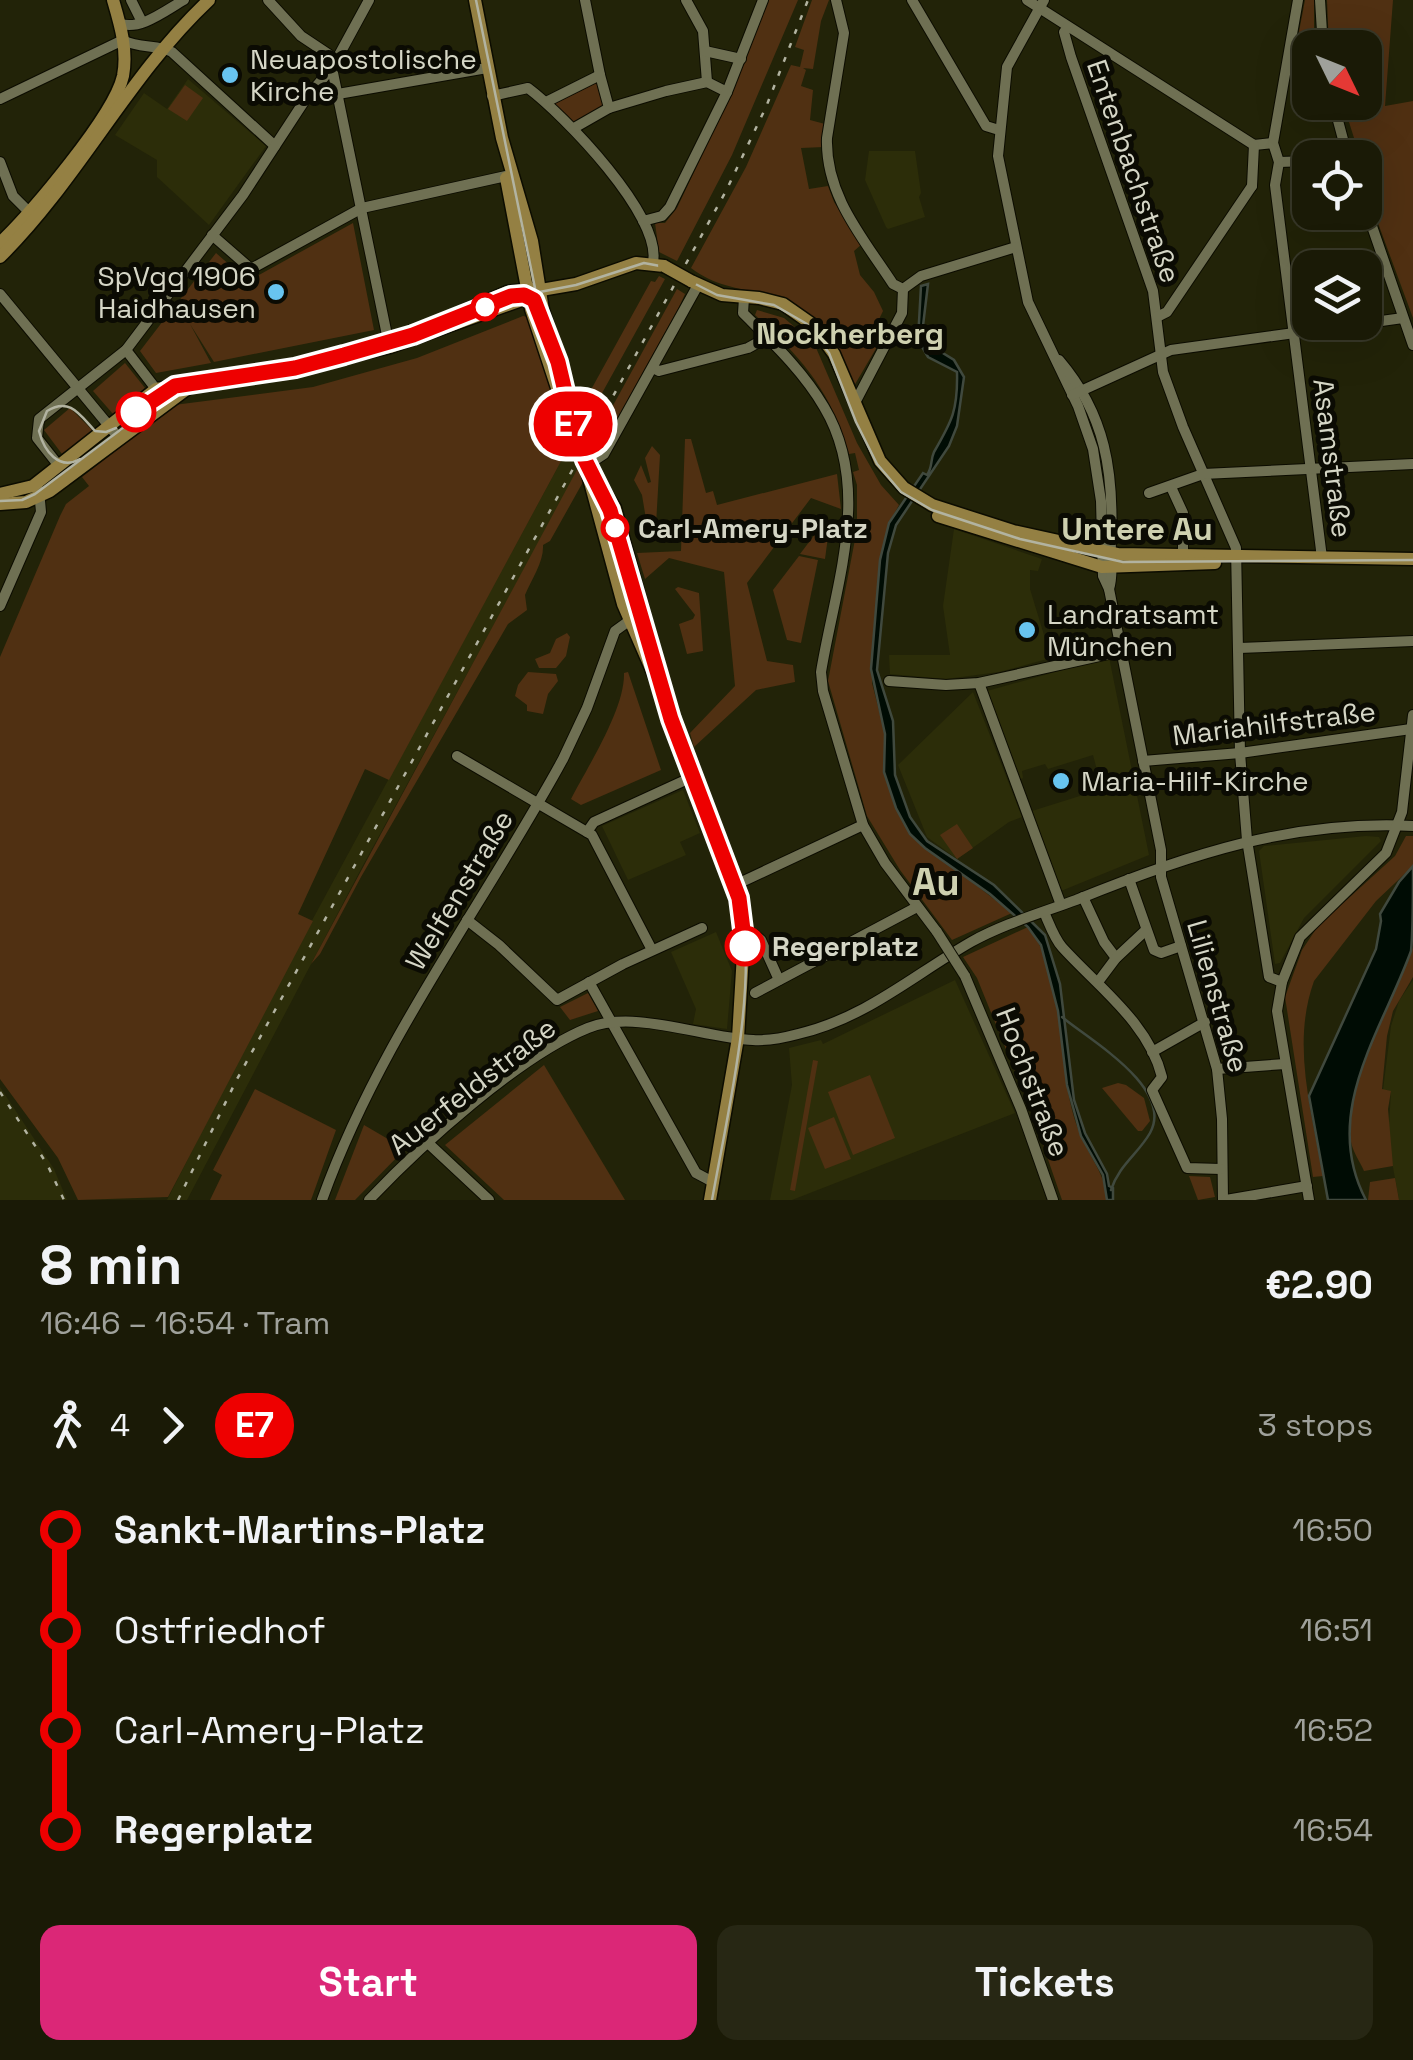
<!DOCTYPE html>
<meta charset="utf-8">
<style>
:root{--surface:#1a1a06;--page:#272714;--text:#f1f3f6;--muted:#9fa19b;--line:#383828;--accent:#db2777}
body{margin:0;font-family:"Space Grotesk",sans-serif;background:var(--page);color:var(--text);height:100vh;display:flex;flex-direction:column;font-size:38px;white-space:nowrap}
*{box-sizing:border-box;margin:0}
p{font-size:32px;color:var(--muted)}
.icon{flex:none;width:55px;height:55px;fill:none;stroke:currentColor;stroke-width:2;stroke-linecap:round;stroke-linejoin:round}
.map{position:relative;height:1200px;overflow:hidden}
.details{display:flex;flex-direction:column;background:var(--surface);flex:1}
.details>*{flex:none}
.badge{padding:0 20px;border-radius:32px;font-size:35px;line-height:65px}
.needle{width:65px;rotate:133deg}
.tools{position:absolute;left:1292px;top:30px;display:grid;gap:20px}
.tools a{display:grid;place-items:center;width:90px;height:90px;border-radius:20px;background:var(--surface);box-shadow:0 10px 40px #0002,0 0 0 2px var(--line);font-size:50px}
.map>.badge{position:absolute;translate:-50% -50%;box-shadow:0 0 0 5px #fff}
.legs{display:flex;align-items:center;gap:15px;height:110px;padding:0 40px;font-size:32px}
.legs p{margin-inline-start:auto}
.overview{display:flex;align-items:center;justify-content:space-between;height:170px;padding:0 40px}
h1{font-size:55px;font-weight:600;line-height:75px}
.cta{display:flex;gap:20px;margin-top:auto;padding:20px 40px}
.cta a{flex:1;height:115px;border-radius:20px;background:var(--accent);color:#fff;font-size:40px;font-weight:600;line-height:115px;text-align:center}
.cta a+a{background:var(--page);color:var(--text)}
ul{padding:0 40px;list-style:none}
li{display:flex;align-items:center;gap:35px;height:100px;font-size:38px}
li i{display:grid;place-items:center;width:15px;height:100%;margin:0 12px;background:currentColor}
li i::after{content:'';width:25px;height:25px;margin:-12px;border:8px solid;border-radius:50%;background:var(--surface)}
li p{margin-inline-start:auto}
li:first-child i{background:linear-gradient(#0000 50%,currentColor 0)}
li:last-child i{background:linear-gradient(currentColor 50%,#0000 0)}
.map>svg:first-child{display:block}
.built{fill:#2c2d09}
.green{fill:#503012}
.water{fill:#000c04;stroke:#40493e;stroke-width:2.5}
.lines{fill:none;stroke-linecap:round;stroke-linejoin:round}
.stream{stroke:#40493e;stroke-width:2.5}
.minor-casing{stroke:#0c0c00;stroke-width:12}
.major-casing{stroke:#0c0c00;stroke-width:15}
.minor{stroke:#6f7053;stroke-width:10}
.major{stroke:#948043;stroke-width:12}
.tram{stroke:#b2b3a1;stroke-width:2.5}
.rail{stroke:#b2b3a1;stroke-width:2.5;stroke-dasharray:5 10;stroke-linecap:butt}
.minor-bridge-casing{stroke:#0c0c00;stroke-width:12;stroke-linecap:butt}
.major-bridge-casing{stroke:#0c0c00;stroke-width:15;stroke-linecap:butt}
.minor-bridge{stroke:#6f7053;stroke-width:10}
.major-bridge{stroke:#948043;stroke-width:12}
.line-1-casing{stroke:#fff;stroke-width:22}
.line-1{stroke:#e00;stroke-width:15}
.poi-dot{fill:#68c4f0;stroke:#0b0b03;stroke-width:4}
.stop-1-dot{fill:#fff;stroke:#e00;stroke-width:5}
.labels{text-anchor:middle;stroke-width:10;stroke-linejoin:round;paint-order:stroke}
.poi-label{font-size:28px;fill:#d5d6c6;stroke:#0b0b03;text-anchor:start}
.street-label{font-size:28px;fill:#d5d6c6;stroke:#0b0b03}
.stop-label{font-size:28px;font-weight:bold;fill:#d5d6c6;stroke:#0b0b03;text-anchor:start}
.neighbourhood-label{font-size:30px;font-weight:bold;fill:#ced0af;stroke:#0b0b03}
.quarter-label{font-size:32px;font-weight:bold;fill:#ced0af;stroke:#0b0b03}
.district-label{font-size:38px;font-weight:bold;fill:#ced0af;stroke:#0b0b03}
</style>
<div class="map">
<svg width="1413" height="1200" viewBox="0 0 1413 1200">
<rect width="100%" height="100%" fill="#222308"/>
<g class="built">
<polygon points="188,79 266,146 209,225 157,177 157,160 115,135 144,93 167,109"/>
<polygon points="869,151 915,151 921,193 919,197 925,217 888,229 886,227 865,180"/>
<polygon points="572,446 579,466 571,483 361,869 187,1200 167,1200 264,1009 566,452"/>
<polygon points="954,529 1042,559 1038,571 1030,570 1030,589 1051,658 999,672 946,679 890,674 889,655 950,655 943,606"/>
<polygon points="1109,657 1149,855 1061,891 1032,811 1102,789 1093,755 1048,769 1045,764 1022,771 1023,778 1019,780 987,691"/>
<polygon points="973,692 1022,817 1009,822 957,859 927,837 898,765"/>
<polygon points="683,790 700,833 680,842 686,855 628,880 602,826"/>
<polygon points="1366,836 1379,837 1381,841 1304,918 1280,963 1275,964 1259,851 1264,846"/>
<polygon points="716,932 732,971 727,1029 693,1024 696,1009 671,952"/>
<polygon points="955,980 1015,1113 792,1200 770,1200 792,1085 789,1048 821,1040 823,1044"/>
<polygon points="1413,980 1413,1200 1399,1200 1388,1140 1391,1092 1383,1090 1391,1026 1399,1001"/>
<polygon points="0,1087 54,1169 67,1200 0,1200"/>
</g>
<g class="green">
<polygon points="768,0 798,0 732,155 677,261 659,252 655,223 665,223 677,208 730,96"/>
<path d="M812,0H829L821,21L813,69L803,68L806,70L801,86L813,90L810,120L825,124L824,147L801,148L809,189L828,186L834,202L862,244L854,251L860,275L874,292L883,311L869,340L878,345L854,386C838,340 815,305 765,294C737,288 715,286 691,268L746,167L791,65L800,67L804,50L795,47Z"/>
<polygon points="1305,0 1314,0 1314,39 1298,37"/>
<polygon points="1327,0 1393,0 1385,106 1413,101 1413,318 1368,196 1365,158 1360,157 1343,103 1365,102 1365,48 1329,47"/>
<polygon points="598,77 607,107 574,126 550,101"/>
<polygon points="185,85 203,98 187,121 168,109"/>
<polygon points="353,223 374,330 214,362 190,324 211,363 156,373 140,351 176,304 188,322 178,302 216,253 248,281"/>
<polygon points="659,276 665,279 580,433 577,415 651,281 655,282"/>
<polygon points="677,289 685,294 679,307 606,439 593,453 588,451"/>
<path d="M757,310L784,318L814,343L857,443L881,485L899,505L889,523L880,560L872,647V683L885,734L884,772L896,808L910,834L1012,913L952,940L900,870L867,816L828,681L857,529V485L853,472L859,470L855,453L849,454C831,391 802,358 755,315Z"/>
<polygon points="523,316 528,317 570,441 565,445 566,452 389,780 365,769 298,914 313,921 168,1197 78,1200 58,1158 0,1079 0,657 60,516 66,504 89,486 82,477 174,405 313,387 417,358"/>
<polygon points="125,363 145,388 113,414 93,391"/>
<polygon points="70,408 93,431 62,454 44,430"/>
<polygon points="685,439 691,439 706,493 713,491 717,505 837,474 841,509 811,498 747,583 767,661 793,665 795,682 756,690 694,747 690,733 735,686 724,572 669,558 645,579 637,553 681,551"/>
<polygon points="652,446 660,455 656,525 647,525 642,495 634,480 641,465 648,483 651,482 645,458"/>
<path d="M579,466L583,482L550,541L543,545C544,562 532,578 525,595L527,610L508,624L361,877L320,954L311,964Z"/>
<polygon points="822,525 829,529 825,559 800,554"/>
<polygon points="799,556 818,560 801,643 787,640 773,590"/>
<polygon points="678,587 699,593 703,651 687,654 679,624 693,619 695,615 675,589"/>
<polygon points="567,633 570,637 566,656 556,668 539,668 535,659 550,653 556,639"/>
<polygon points="528,672 556,674 558,681 548,694 543,714 527,711 527,705 515,696 518,685"/>
<path d="M628,672L661,770L581,805L571,799C588,766 625,709 624,673Z"/>
<polygon points="957,824 973,848 957,859 940,835"/>
<path d="M1406,836H1413V866L1376,901L1314,981C1291,1045 1312,1111 1323,1176L1313,1177L1285,997L1302,950L1318,926L1395,856Z"/>
<path d="M1028,927C1073,985 1052,1070 1081,1136C1091,1160 1105,1173 1107,1200H1062L1033,1116L977,978L963,957Z"/>
<path d="M1413,947V977L1393,1011L1387,1036L1382,1089L1391,1091L1388,1109L1393,1166L1364,1171C1360,1162 1353,1152 1351,1142C1343,1074 1386,1005 1413,947Z"/>
<polygon points="588,993 598,1011 570,1020 560,1007"/>
<polygon points="813,1060 818,1061 795,1191 790,1190"/>
<polygon points="544,1065 625,1200 504,1200 445,1145"/>
<polygon points="870,1075 895,1138 853,1155 828,1092"/>
<polygon points="1118,1083 1126,1085 1144,1098 1150,1121 1142,1131 1138,1131 1102,1088"/>
<polygon points="255,1089 336,1130 311,1200 210,1200 222,1175 213,1170"/>
<polygon points="834,1117 851,1159 825,1169 808,1128"/>
<polygon points="364,1125 405,1149 355,1200 335,1200"/>
<polygon points="1189,1176 1210,1177 1215,1197 1198,1200"/>
<polygon points="1395,1178 1399,1200 1368,1200 1370,1182"/>
</g>
<g class="water">
<path d="M928,284L922,334L925,342L954,360L964,377L957,426L949,446L896,525L888,553L877,670L893,721L895,775L910,817L927,841L994,885L1045,935L1060,984L1074,1100L1085,1133L1107,1174L1109,1186L1113,1188V1200H1107L1103,1175L1081,1136L1067,1085L1058,1011L1041,945L1028,927L990,894L925,848L910,834L896,808L884,772L885,734L871,669L880,560L889,523L923,473L927,475C933,466 930,461 934,452C952,421 958,410 957,372L928,357L918,340L921,286Z"/>
<path d="M1413,866C1413,889 1413,931 1411,951C1382,1031 1320,1113 1366,1200H1328L1309,1096L1376,949L1381,921L1380,914L1399,882Z"/>
</g>
<g class="lines">
<path class="stream" d="M1062,1017C1088,1039 1175,1088 1150,1133C1138,1154 1119,1165 1111,1190"/>
<g class="minor-casing">
<g id="minor">
<polyline points="131,0 142,22"/>
<polyline points="268,0 301,36 337,60"/>
<polyline points="585,0 600,75"/>
<polyline points="686,0 703,31 707,82"/>
<path d="M836,0L844,33L827,138C825,195 863,238 893,284L903,289"/>
<polyline points="912,0 986,126 999,130"/>
<polyline points="1027,0 1254,145 1273,143"/>
<polyline points="1044,0 1007,67 998,156 1028,302 1078,406 1093,449 1101,501 1103,576 1109,589 1161,850 1161,877 1217,1069 1222,1119 1223,1200"/>
<polyline points="1298,0 1273,143 1279,162 1275,185 1322,558"/>
<polyline points="1320,0 1323,48"/>
<path d="M119,23C139,32 166,10 184,0"/>
<polyline points="1068,27 1064,32 1071,57 1153,291 1163,372 1183,427 1236,548 1240,753 1247,840 1269,977 1282,982"/>
<polyline points="705,51 741,59"/>
<polyline points="332,68 388,340"/>
<polyline points="338,94 487,68"/>
<path d="M492,96L528,88C564,115 662,216 653,262"/>
<path d="M0,99L123,40C139,49 158,44 172,52L275,146"/>
<polyline points="546,102 600,75 609,108"/>
<polyline points="1333,102 1348,158"/>
<polyline points="574,128 609,108 666,91 707,82 727,92"/>
<polyline points="0,162 13,196 29,212"/>
<polyline points="1279,162 1310,161"/>
<polyline points="1252,186 1254,145"/>
<polyline points="1365,206 1413,345"/>
<polyline points="643,221 662,216 670,207 727,92 763,0"/>
<polyline points="212,235 251,269 362,208 506,176"/>
<polyline points="903,289 921,276 1016,247"/>
<polyline points="0,294 119,438"/>
<path d="M744,298L743,313C772,342 803,371 824,407C873,489 835,586 821,672L823,691L863,825L885,863L937,932"/>
<polyline points="1157,317 1167,312 1252,186"/>
<polyline points="126,350 156,389"/>
<path d="M1059,360C1106,415 1114,473 1111,542C1110,558 1114,574 1109,589"/>
<polyline points="653,368 659,371 748,348 768,337"/>
<polyline points="1072,395 1171,350 1403,318"/>
<polyline points="853,401 857,399 902,313 903,289"/>
<polyline points="59,466 37,438 39,419 126,350 243,195 307,97 332,68 369,0"/>
<polyline points="586,466 604,454 698,285"/>
<polyline points="1171,487 1183,513 1183,555"/>
<polyline points="1149,493 1203,474 1413,464"/>
<polyline points="0,606 41,512 39,490"/>
<polyline points="1239,648 1413,641"/>
<polyline points="889,681 946,685 979,683 1122,651"/>
<polyline points="979,683 1061,905"/>
<polyline points="457,756 592,835 652,950"/>
<polyline points="1143,761 1240,753 1411,729"/>
<polyline points="587,832 594,822 690,778"/>
<polyline points="1129,879 1154,950 1161,953 1181,946"/>
<polyline points="733,886 863,825"/>
<polyline points="1083,897 1104,942 1116,958"/>
<path d="M1044,912C1049,923 1054,938 1062,947C1097,986 1149,1023 1162,1077L1152,1090L1187,1168L1221,1169"/>
<polyline points="467,920 499,945 557,1000 623,964 702,928"/>
<polyline points="744,935 755,935 761,940 779,980"/>
<polyline points="965,976 1021,1109 1053,1200"/>
<polyline points="589,982 696,1173 713,1182"/>
<polyline points="1098,982 1116,958 1146,930"/>
<polyline points="755,993 917,907"/>
<polyline points="1152,1052 1205,1022"/>
<polyline points="1217,1069 1285,1064"/>
<polyline points="428,1143 489,1200"/>
<path d="M322,1200C379,1041 483,906 563,759L587,708L615,631L633,618"/>
<path d="M369,1200C421,1145 519,1056 588,1028C634,1009 704,1038 753,1040C767,1041 783,1038 798,1034C866,1018 912,976 971,942C1003,924 1041,913 1076,900C1187,855 1291,820 1413,826"/>
<polyline points="1226,1200 1307,1186"/>
<polyline points="1309,1200 1277,1011 1282,982 1300,937 1386,853 1402,812 1413,715"/>
</g>
</g>
<g class="major-casing">
<g id="major">
<polyline points="475,0 502,138 532,241 543,310 564,377 575,436"/>
<polyline points="506,178 531,309 563,406"/>
<path d="M0,243C31,213 114,116 123,76C128,50 120,24 113,0"/>
<path d="M0,257C79,179 128,76 209,0"/>
<polyline points="691,281 722,295 759,298 783,304 813,325 834,354 880,461 904,488 932,505 1013,531 1118,554 1413,559"/>
<polyline points="436,323 507,292 534,289"/>
<polyline points="584,460 623,604 657,682 741,911 744,937 738,1038 710,1200"/>
<polyline points="591,472 615,508 657,661 657,682"/>
<polyline points="0,494 33,486 156,389 299,368 390,347 530,297 541,290 576,284 636,263 664,266"/>
<polyline points="0,504 26,502 50,491 191,386"/>
<polyline points="938,516 1102,567 1215,563"/>
</g>
</g>
<use href="#minor" class="minor"/>
<use href="#major" class="major"/>
<g class="tram">
<path d="M476,0L536,293L558,362L573,425L609,510L658,682L743,911C755,1001 728,1111 712,1200"/>
<path d="M80,459C59,471 44,451 39,431L47,411C70,397 80,415 95,431L106,432L116,428"/>
<polyline points="0,501 22,500 35,494 172,391 299,370 384,347 524,295 576,285 644,263 660,266 717,295 774,305 807,324 829,353 856,422 877,464 901,492 932,510 1020,539 1123,562 1413,560"/>
</g>
<g class="rail">
<polyline points="0,1092 47,1164 64,1200"/>
<polyline points="178,1200 236,1081 726,191 766,107 808,0"/>
</g>
<g class="minor-bridge-casing">
<polyline id="minor-bridge" points="937,932 965,976"/>
</g>
<g class="major-bridge-casing">
<g id="major-bridge">
<polyline points="664,266 691,281"/>
<polyline points="576,441 584,460"/>
</g>
</g>
<use href="#minor-bridge" class="minor-bridge"/>
<use href="#major-bridge" class="major-bridge"/>
</g>
<g class="lines">
<g class="line-1-casing">
<polyline id="line-1" points="136,412 175,386 295,368 344,355 413,335 511,296 524,295 534,300 558,362 573,425 585,460 610,510 671,719 739,898 745,946"/>
</g>
<use href="#line-1" class="line-1"/>
</g>
<g class="poi-dot">
<circle cx="230" cy="75" r="10"/>
<circle cx="276" cy="292" r="10"/>
<circle cx="1027" cy="630" r="10"/>
<circle cx="1061" cy="781" r="10"/>
</g>
<g class="stop-1-dot">
<circle cx="485" cy="307" r="12"/>
<circle cx="136" cy="412" r="18"/>
<circle cx="615" cy="528" r="12"/>
<circle cx="745" cy="946" r="18"/>
</g>
<g class="labels">
<g class="poi-label">
<text x="250" y="69">Neuapostolische<tspan x="250" dy="32">Kirche</tspan></text>
<text x="256" y="286" text-anchor="end">SpVgg 1906<tspan x="256" dy="32">Haidhausen</tspan></text>
<text x="1047" y="624">Landratsamt<tspan x="1047" dy="32">München</tspan></text>
<text x="1081" y="791">Maria-Hilf-Kirche</text>
</g>
<g class="street-label">
<text transform="translate(1134 171) rotate(71)" y="10">Entenbachstraße</text>
<text transform="translate(1333 458) rotate(83)" y="10">Asamstraße</text>
<text transform="translate(1274 723) rotate(-7)" y="10">Mariahilfstraße</text>
<text transform="translate(459 890) rotate(-59)" y="10">Welfenstraße</text>
<text transform="translate(1218 996) rotate(74)" y="10">Lilienstraße</text>
<text transform="translate(1033 1082) rotate(69)" y="10">Hochstraße</text>
<text transform="translate(472 1086) rotate(-38)" y="10">Auerfeldstraße</text>
</g>
<g class="stop-label">
<text x="638" y="538">Carl-Amery-Platz</text>
<text x="772" y="956">Regerplatz</text>
</g>
<g class="neighbourhood-label">
<text x="850" y="344">Nockherberg</text>
</g>
<g class="quarter-label">
<text x="1137" y="540">Untere Au</text>
</g>
<g class="district-label">
<text x="936" y="895">Au</text>
</g>
</g>
</svg>
<div class="tools">
<a><svg class="needle" viewBox="-14 -14 28 28"><path d="M0-13l5 13h-10z" fill="#e53935"/><path d="M0 13l5-13h-10z" fill="#9fa19b"/></svg></a>
<a><svg class="icon" aria-label="locate" viewBox="0 0 24 24"><circle cx="12" cy="12" r="6"/><path d="M12 2v4M12 18v4M2 12h4M18 12h4"/></svg></a>
<a><svg class="icon" aria-label="layers" viewBox="0 0 24 24"><path d="M12 4l9 5-9 5-9-5zM3 14l9 5 9-5"/></svg></a>
</div>
<b class="badge" style="left:573px;top:424px;background:#e00;color:#fff">E7</b>
</div>
<section class="details">
<div class="overview"><div><h1>8 min</h1><p>16:46 – 16:54 · Tram</p></div><b>€2.90</b></div>
<div class="legs"><svg class="icon" aria-label="walk" viewBox="0 0 24 24"><circle cx="13" cy="4" r="2"/><path d="M13 8l-2 6 4 7M11 14l-3 7M7 12l3-4h3l4 4"/></svg>4<svg class="icon" aria-label="forward" viewBox="0 0 24 24"><path d="M9 5l7 7-7 7"/></svg><b class="badge" style="background:#e00;color:#fff">E7</b><p>3 stops</p></div>
<ul>
<li><i style="color:#e00"></i><b>Sankt-Martins-Platz</b><p>16:50</p></li>
<li><i style="color:#e00"></i><span>Ostfriedhof</span><p>16:51</p></li>
<li><i style="color:#e00"></i><span>Carl-Amery-Platz</span><p>16:52</p></li>
<li><i style="color:#e00"></i><b>Regerplatz</b><p>16:54</p></li>
</ul>
<div class="cta"><a>Start</a><a>Tickets</a></div>
</section>
